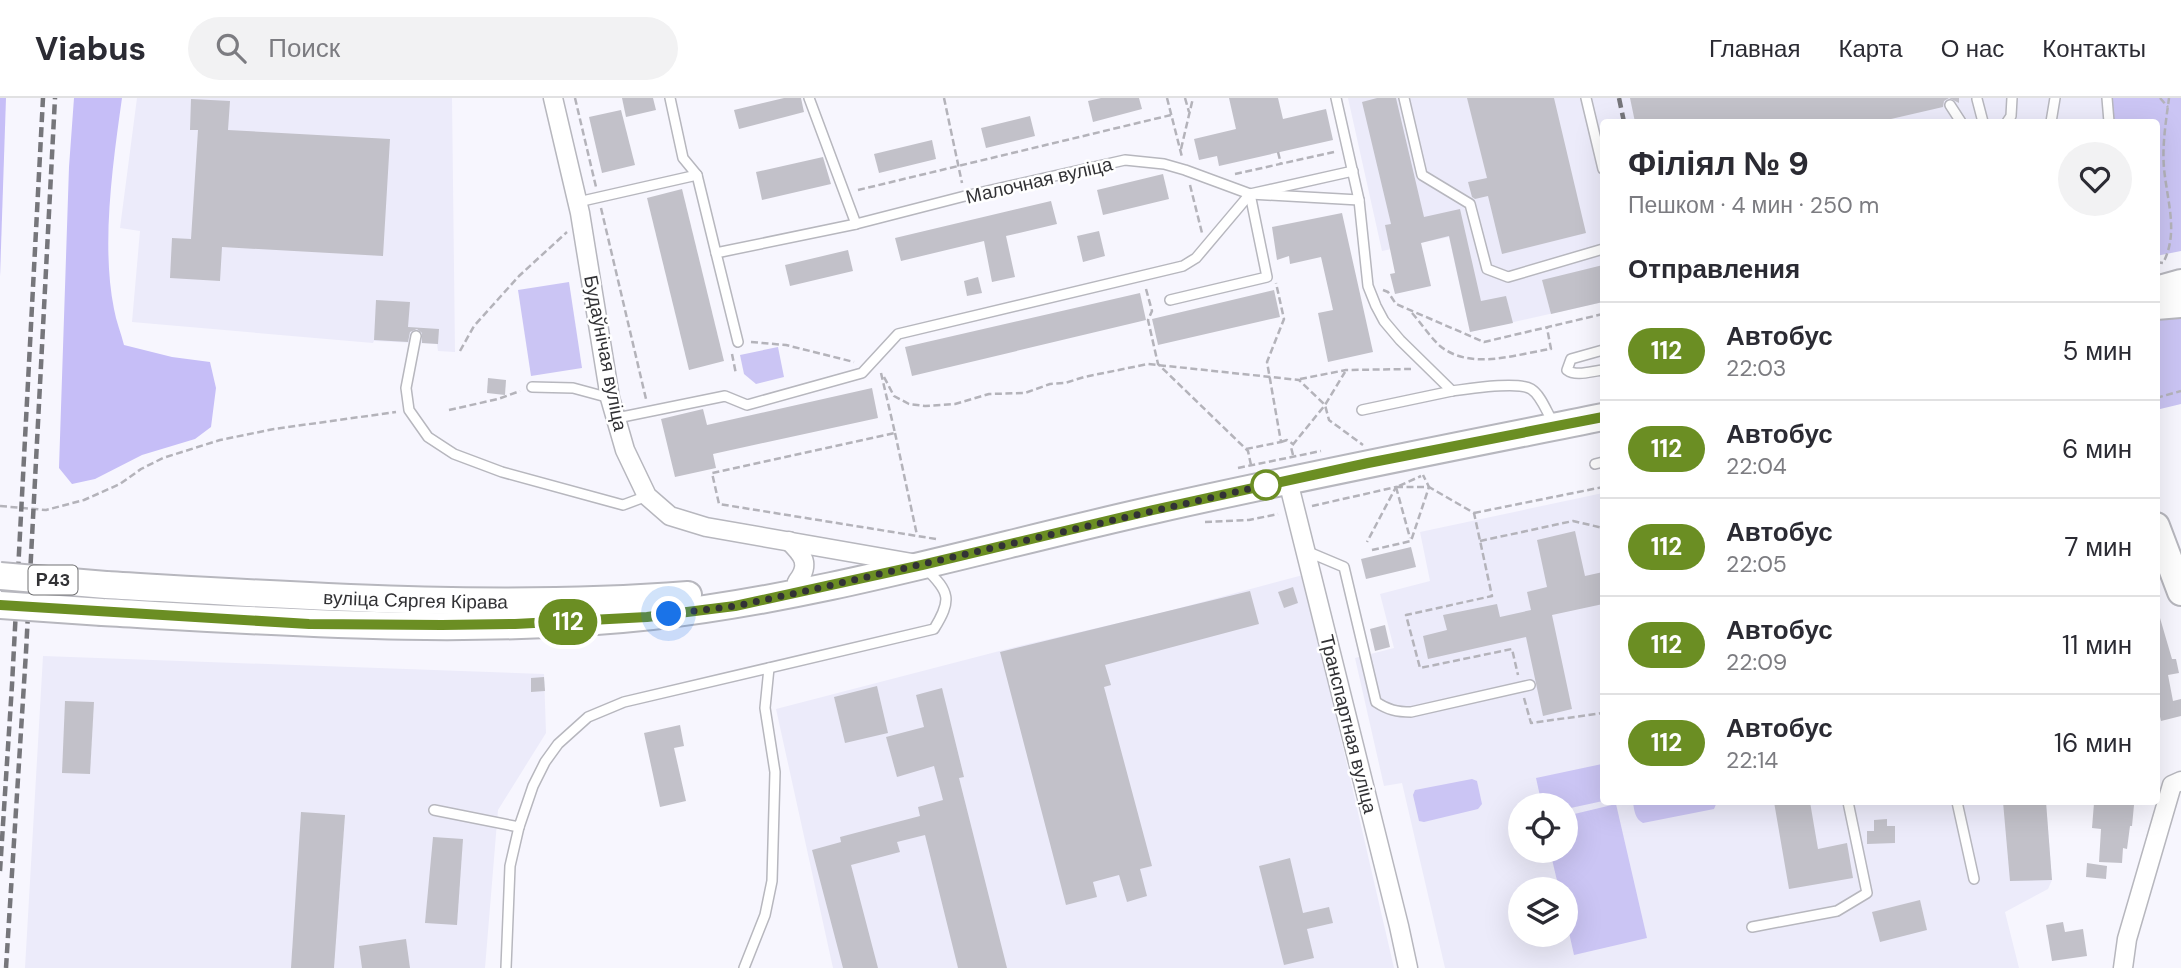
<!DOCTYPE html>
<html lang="ru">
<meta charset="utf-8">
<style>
:root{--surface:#fff;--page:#f2f2f3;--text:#2b2b33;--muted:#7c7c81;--line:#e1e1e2}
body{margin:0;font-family:"DM Sans",sans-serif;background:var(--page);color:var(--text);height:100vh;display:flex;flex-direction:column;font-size:26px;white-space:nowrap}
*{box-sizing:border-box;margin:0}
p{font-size:23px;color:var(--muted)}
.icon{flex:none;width:38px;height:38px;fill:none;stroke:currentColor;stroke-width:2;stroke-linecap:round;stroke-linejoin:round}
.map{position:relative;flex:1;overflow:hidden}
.side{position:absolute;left:1600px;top:21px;width:560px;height:686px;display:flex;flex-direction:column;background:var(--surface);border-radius:7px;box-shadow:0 7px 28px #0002}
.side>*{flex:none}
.badge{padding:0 14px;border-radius:23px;font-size:24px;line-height:46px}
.tools{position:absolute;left:1508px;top:695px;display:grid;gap:14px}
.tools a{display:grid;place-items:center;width:70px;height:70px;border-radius:50%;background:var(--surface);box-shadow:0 7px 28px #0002;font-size:35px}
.you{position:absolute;width:35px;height:35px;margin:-18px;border:5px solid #fff;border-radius:50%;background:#1a73e8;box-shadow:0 0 0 10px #1a73e833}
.map>.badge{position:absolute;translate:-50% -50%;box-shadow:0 0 0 4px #fff}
h2{padding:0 28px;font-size:26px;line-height:63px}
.round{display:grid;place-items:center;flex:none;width:74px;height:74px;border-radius:37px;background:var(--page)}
.headline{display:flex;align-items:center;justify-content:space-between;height:119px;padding:0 28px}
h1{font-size:33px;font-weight:700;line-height:52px}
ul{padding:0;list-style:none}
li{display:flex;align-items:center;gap:21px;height:98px;padding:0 28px;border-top:2px solid var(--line)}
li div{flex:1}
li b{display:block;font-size:26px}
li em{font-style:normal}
li .badge{min-width:77px;font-weight:700;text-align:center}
header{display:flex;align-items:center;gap:42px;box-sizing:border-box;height:98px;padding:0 35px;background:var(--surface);border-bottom:2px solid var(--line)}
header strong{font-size:33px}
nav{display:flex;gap:38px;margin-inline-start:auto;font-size:24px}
.search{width:490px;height:63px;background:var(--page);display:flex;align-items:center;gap:18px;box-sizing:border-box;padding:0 24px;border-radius:38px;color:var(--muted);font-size:26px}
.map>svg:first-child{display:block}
.built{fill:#ecebfa;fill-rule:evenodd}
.green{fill:#cbc5f4}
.forest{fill:#c6bef7}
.building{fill:#c2c1c9}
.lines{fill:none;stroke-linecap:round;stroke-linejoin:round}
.lane-casing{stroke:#b7b7be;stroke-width:12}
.street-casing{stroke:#b7b7be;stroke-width:21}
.primary-casing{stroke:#b7b7be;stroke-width:30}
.path{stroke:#b4b3ba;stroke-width:2.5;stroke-dasharray:7 3.5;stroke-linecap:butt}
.lane{stroke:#fff;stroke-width:9}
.street{stroke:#fff;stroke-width:18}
.primary{stroke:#fff;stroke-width:26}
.rail{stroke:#76767b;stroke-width:4.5;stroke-dasharray:10 5;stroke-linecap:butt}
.primary-bridge-casing{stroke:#b7b7be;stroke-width:30;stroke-linecap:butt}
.primary-bridge{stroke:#fff;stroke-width:26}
.line-casing{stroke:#fff;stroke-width:16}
.line{stroke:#6b8e23;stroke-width:10}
.walk{stroke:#323235;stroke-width:7;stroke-dasharray:0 12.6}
.stop-dot{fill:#fff;stroke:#6b8e23;stroke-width:3.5}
.labels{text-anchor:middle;stroke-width:5;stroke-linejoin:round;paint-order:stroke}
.shield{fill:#fff;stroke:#707072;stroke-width:2}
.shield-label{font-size:18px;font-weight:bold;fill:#323235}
.street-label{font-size:19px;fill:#323235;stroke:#fff}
</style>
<header>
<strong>Viabus</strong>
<div class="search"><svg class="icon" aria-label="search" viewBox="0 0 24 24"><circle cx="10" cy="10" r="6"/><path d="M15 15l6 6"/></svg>Поиск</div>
<nav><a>Главная</a><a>Карта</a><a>О нас</a><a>Контакты</a></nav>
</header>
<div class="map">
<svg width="2181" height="870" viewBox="0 0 2181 870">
<rect width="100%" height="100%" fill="#f7f6fe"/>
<g class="built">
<polygon points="137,0 452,0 455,254 438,253 437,246 374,243 373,245 132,224 140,133 120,130"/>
<polygon points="1348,0 2102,0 2104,24 1603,24 1603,204 1470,234 1449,139 1382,153"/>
<path d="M1603,395V704H2046L2052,782L2048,791L2005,814L2019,870H1445L1402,685L1384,688L1355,560L1394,550L1380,496L1430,483L1420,434ZM1521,707H1566V752H1521ZM1521,791H1566V836H1521Z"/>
<polygon points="1303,477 1394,870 833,870 776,611 1015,549 1157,516"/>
<polygon points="43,558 544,576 546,635 498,712 485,870 25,870"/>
</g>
<g class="green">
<polygon points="2102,0 2181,0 2181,153 2156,158 2156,24 2104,24"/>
<polygon points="569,184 582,270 531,278 518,192"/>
<polygon points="2164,221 2181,221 2181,306 2156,312 2156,223"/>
<polygon points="778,249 784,279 756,286 744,276 740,257"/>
<polygon points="1602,666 1603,703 1566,711 1566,707 1542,707 1536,680"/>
<polygon points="1472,681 1477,683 1482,706 1478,711 1424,724 1419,723 1413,697 1415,692"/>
<path d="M1633,704H1717L1714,711L1643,725C1635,721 1634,712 1633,704Z"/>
<polygon points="1616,706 1647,840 1574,857 1566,821 1566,791 1559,791 1550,753 1566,752 1566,718"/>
</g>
<g class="forest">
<polygon points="0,0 6,0 0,179"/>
<path d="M74,0H122C113,64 101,147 114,211C116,223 121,235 124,247L172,259L210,264L216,290L211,329L195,341L142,357L95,381L72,386L59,370L69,69Z"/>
</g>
<g class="building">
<polygon points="622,0 653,0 656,12 626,19"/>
<polygon points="784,0 801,0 804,14 739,31 734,12"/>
<polygon points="1101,0 1139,0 1142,11 1093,24 1088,3"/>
<polygon points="1229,0 1278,0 1283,21 1326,11 1333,42 1219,68 1217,58 1199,62 1194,41 1236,31"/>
<polygon points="1377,0 1396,0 1424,119 1460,111 1481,203 1506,198 1513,225 1470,234 1449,138 1421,145 1431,188 1395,196 1390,176 1395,175 1385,127 1391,126 1362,4"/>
<polygon points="1467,0 1554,0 1586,135 1502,156 1488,98 1475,101 1472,99 1468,84 1487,80"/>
<polygon points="1630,0 1959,0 1959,5 1949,0 1944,3 1943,9 1878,24 1635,24"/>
<polygon points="191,1 230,3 228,32 390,41 383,158 222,149 220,183 170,180 172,140 191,141 198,32 190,32"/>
<polygon points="621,12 635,67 602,75 589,19"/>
<polygon points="1030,18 1035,38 986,50 981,30"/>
<polygon points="932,42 936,61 879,75 874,56"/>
<polygon points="823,59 831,86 762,102 756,74"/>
<polygon points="1163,76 1169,101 1103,117 1097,92"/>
<polygon points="682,91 724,263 689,272 647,100"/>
<polygon points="1051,103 1057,126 1006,138 1015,179 992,184 984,143 901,163 895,140"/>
<polygon points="1342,115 1373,254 1328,264 1318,215 1333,212 1321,159 1290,166 1289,158 1277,162 1272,129"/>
<polygon points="1099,133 1105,158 1083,164 1077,138"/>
<polygon points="848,152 853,173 790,188 785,167"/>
<polygon points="1603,167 1603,204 1551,216 1542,182"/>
<polygon points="978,179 982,195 967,198 964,183"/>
<polygon points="1274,192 1280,219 1158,247 1152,221"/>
<polygon points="1140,195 1146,222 912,278 905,249"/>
<polygon points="376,202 410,204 408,229 439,231 438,246 422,245 422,235 417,231 410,234 408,244 374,242"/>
<polygon points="488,280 506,282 505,297 487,295"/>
<polygon points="872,290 878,320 713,356 716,370 675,379 661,321 703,311 707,327"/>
<polygon points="1575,433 1585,478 1603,474 1603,506 1552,517 1572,611 1543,618 1526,539 1428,561 1423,538 1447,532 1443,517 1497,506 1500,519 1531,512 1527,494 1547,489 1537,442"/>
<polygon points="1411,449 1416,469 1366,481 1361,461"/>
<polygon points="1293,489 1298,505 1284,510 1278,494"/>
<polygon points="1250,493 1259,526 1105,567 1111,587 1104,589 1152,768 1140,771 1147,798 1127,804 1119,777 1093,784 1097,799 1066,807 1000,554"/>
<polygon points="2156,520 2160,520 2172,561 2176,561 2179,575 2168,577 2173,603 2181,601 2181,618 2161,623 2156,602 2156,598 2158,598 2156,587"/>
<polygon points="1385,527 1390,549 1375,553 1370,531"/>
<polygon points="544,579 545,593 531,594 531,580"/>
<polygon points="877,588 888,635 845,645 834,599"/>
<polygon points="942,590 964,679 959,680 1007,870 958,870 925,737 897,744 900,754 851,767 878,870 843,870 812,752 841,744 840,739 920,718 918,709 943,702 934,668 897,679 886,639 924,629 916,597"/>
<polygon points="65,603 94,604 90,676 62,675"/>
<polygon points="680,627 684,648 674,650 686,703 660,709 644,635"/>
<polygon points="1774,704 1810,704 1818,751 1847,745 1853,780 1789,791"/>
<polygon points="2003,704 2046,704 2052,782 2010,783"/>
<polygon points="2098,704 2134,707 2132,728 2130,728 2127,751 2123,750 2122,765 2099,764 2101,731 2092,730 2094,705"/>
<polygon points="301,714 345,717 334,870 291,870"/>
<polygon points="1887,721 1887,728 1895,728 1895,745 1867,746 1867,733 1874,733 1874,722"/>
<polygon points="433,739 463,741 457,827 425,825"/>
<polygon points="1290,760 1303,815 1329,809 1333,825 1307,831 1314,860 1284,867 1259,768"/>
<polygon points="2087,765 2107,768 2106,781 2086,779"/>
<polygon points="1920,802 1927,832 1880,844 1872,814"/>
<polygon points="2063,824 2065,834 2083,831 2087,858 2052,863 2046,827"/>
<polygon points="406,841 410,870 362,870 359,848"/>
</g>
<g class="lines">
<g class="lane-casing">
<g id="lane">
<polyline points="670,0 683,60 697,77"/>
<polyline points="809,0 856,126 965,98 1125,62 1164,66 1185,72 1250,96 1353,73"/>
<path d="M1336,0L1359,102L1368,188L1376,208L1384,223L1400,242L1452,293C1468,291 1517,283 1531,291C1541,297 1547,315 1553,324"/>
<polyline points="1404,0 1422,77 1470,106 1487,171 1508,179 1603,151"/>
<polyline points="1586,0 1603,71"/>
<polyline points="2107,0 2109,24"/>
<polyline points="1977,1 1983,24"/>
<polyline points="1950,7 1961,24"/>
<polyline points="2007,24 2011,18 2012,0"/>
<polyline points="2051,24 2055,0"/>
<polyline points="578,104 697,77 716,155"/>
<polyline points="1170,202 1267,179 1250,96"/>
<polyline points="416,238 406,290 409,312 428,339 454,356 502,374 623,407 647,398"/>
<polyline points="738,244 716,155 856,126"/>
<path d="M1603,252L1571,261L1567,272C1576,279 1592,273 1603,272"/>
<polyline points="532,289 573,290 610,300"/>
<polyline points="1362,312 1452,293"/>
<polyline points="617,320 725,298 747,307 862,275 898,236 1183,168 1196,160 1250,96 1359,102"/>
<polyline points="1595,366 1603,364"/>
<path d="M1306,453L1344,469L1376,604C1388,612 1397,614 1411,614L1530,587"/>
<polyline points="1957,704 1974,781"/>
<path d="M434,712L519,729L533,688L545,664L558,646L588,619L624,604L934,531C952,502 950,494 926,471"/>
<polyline points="1752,829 1837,813 1867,795 1848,704"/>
<polyline points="506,870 510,768 519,729"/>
<polyline points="744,870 765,817 772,783 775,674 765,610 769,570"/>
</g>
</g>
<g class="street-casing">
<g id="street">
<polyline points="553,0 580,115 610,300 625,352 647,398 670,418 706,429 912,465"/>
<polyline points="1288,383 1399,828 1408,870"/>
<path d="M789,443C803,457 811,466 797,484"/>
<polyline points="2123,870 2127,841 2172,687 2181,683"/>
</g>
</g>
<g class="primary-casing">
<g id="primary">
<polyline points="2156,192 2181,185"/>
<polyline points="2156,208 2181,206"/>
<polyline points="2156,428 2181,494"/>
<path id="s1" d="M106,487C300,498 494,512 688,497"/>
<path d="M102,514C283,524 472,538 652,518C822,499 987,449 1153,412C1303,378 1453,349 1603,319"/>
</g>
</g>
<g class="path">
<polyline points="575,0 596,89"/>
<polyline points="944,0 962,85"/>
<polyline points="1167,0 1182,59"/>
<polyline points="1185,0 1189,14"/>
<polyline points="2160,0 2168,9"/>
<polyline points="1181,51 1193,0"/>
<polyline points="1278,54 1281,66"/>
<polyline points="1235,76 1334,54"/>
<polyline points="1190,87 1202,135"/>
<polyline points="858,92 1171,17"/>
<polyline points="601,110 646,301"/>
<path d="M2156,164L2163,165C2179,135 2167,103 2164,70C2162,47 2166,23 2169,0"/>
<polyline points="1146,191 1152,213 1148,222 1158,266 1248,353 1251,367"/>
<polyline points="1383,192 1388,194 1396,206 1484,244 1603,216"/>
<path d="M1412,215C1421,225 1430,239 1440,248C1471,273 1516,256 1551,251L1547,230"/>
<polyline points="751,244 786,247 854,264"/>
<polyline points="460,253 474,228 519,178 567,134"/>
<polyline points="732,256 736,276"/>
<polyline points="881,275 895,335 712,375 719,406 936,441"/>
<polyline points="884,279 894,298 909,306 925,308 955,306 989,296 1025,295 1050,286 1065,285 1084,279 1148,266 1299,282 1325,307 1329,322 1363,347"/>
<polyline points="1300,281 1346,272 1411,271"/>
<polyline points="2156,300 2181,293"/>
<polyline points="449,312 498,301 520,293"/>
<polyline points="895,335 917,437"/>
<polyline points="1281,344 1287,342 1293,346"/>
<polyline points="1246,351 1281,344 1267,264 1284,221 1276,185"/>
<polyline points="1293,357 1291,349 1325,307 1345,274"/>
<polyline points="1238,370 1321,353"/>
<polyline points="1399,388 1421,378"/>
<polyline points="1396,389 1429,389 1474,415 1492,498 1406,517 1420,570 1512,551 1518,577"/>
<polyline points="1396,389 1410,440"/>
<polyline points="0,408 46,412 84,402 120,386 141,371 163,360 220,342 274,331 396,314"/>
<polyline points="1312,408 1396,389 1367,444"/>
<polyline points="1474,415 1603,389"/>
<polyline points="1205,424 1249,422 1278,416"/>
<polyline points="1480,443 1573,423 1603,430"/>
<polyline points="1372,452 1411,443 1429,389 1423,377"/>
<polyline points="1524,600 1531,625 1603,615"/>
</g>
<use href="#lane" class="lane"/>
<use href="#street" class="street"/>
<use href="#primary" class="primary"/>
<g class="rail">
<polyline points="1619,0 1624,24"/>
<polyline points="0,773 12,587 43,0"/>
<polyline points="6,870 26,554 55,0"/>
</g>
<g class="primary-bridge-casing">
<g id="primary-bridge">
<polyline points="0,478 106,487"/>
<polyline points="0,507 102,514"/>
</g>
</g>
<use href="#primary-bridge" class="primary-bridge"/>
</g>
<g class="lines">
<g class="line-casing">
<polyline id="line" points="0,507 309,526 442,527 515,526 647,519 735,508 922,467 1153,412 1368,365 1603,319"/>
</g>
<use href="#line" class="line"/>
<polyline class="walk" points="669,516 735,508 797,495 1266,387"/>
</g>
<circle class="stop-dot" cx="1266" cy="387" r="14"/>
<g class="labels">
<rect class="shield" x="28.5" y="467.5" width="49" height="29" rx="5"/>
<g class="shield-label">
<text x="53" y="488">Р43</text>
</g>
<g class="street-label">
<text transform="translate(1039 82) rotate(-13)" y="7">Малочная вуліца</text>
<text transform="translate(606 255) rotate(79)" y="7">Будаўнічая вуліца</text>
<text dy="7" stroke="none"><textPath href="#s1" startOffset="310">вуліца Сяргея Кірава</textPath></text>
<text transform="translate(1349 626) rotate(76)" y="7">Транспартная вуліца</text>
</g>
</g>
</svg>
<div class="tools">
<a><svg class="icon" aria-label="locate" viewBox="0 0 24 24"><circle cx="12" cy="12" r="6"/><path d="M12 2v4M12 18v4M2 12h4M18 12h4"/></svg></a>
<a><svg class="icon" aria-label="layers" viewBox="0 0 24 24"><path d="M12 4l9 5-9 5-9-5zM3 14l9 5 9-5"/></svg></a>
</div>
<div class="you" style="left:669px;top:516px"></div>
<b class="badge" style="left:568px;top:524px;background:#6b8e23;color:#fff">112</b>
<section class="side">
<div class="headline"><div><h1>Філіял № 9</h1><p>Пешком · 4 мин · 250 m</p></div><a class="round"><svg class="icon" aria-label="heart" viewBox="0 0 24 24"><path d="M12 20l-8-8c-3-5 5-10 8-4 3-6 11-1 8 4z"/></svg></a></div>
<h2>Отправления</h2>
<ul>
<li><span class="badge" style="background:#6b8e23;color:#fff">112</span><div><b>Автобус</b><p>22:03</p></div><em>5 мин</em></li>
<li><span class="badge" style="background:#6b8e23;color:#fff">112</span><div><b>Автобус</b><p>22:04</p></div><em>6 мин</em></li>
<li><span class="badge" style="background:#6b8e23;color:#fff">112</span><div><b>Автобус</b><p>22:05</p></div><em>7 мин</em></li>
<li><span class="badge" style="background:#6b8e23;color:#fff">112</span><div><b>Автобус</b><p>22:09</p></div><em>11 мин</em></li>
<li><span class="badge" style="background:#6b8e23;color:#fff">112</span><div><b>Автобус</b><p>22:14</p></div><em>16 мин</em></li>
</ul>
</section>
</div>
